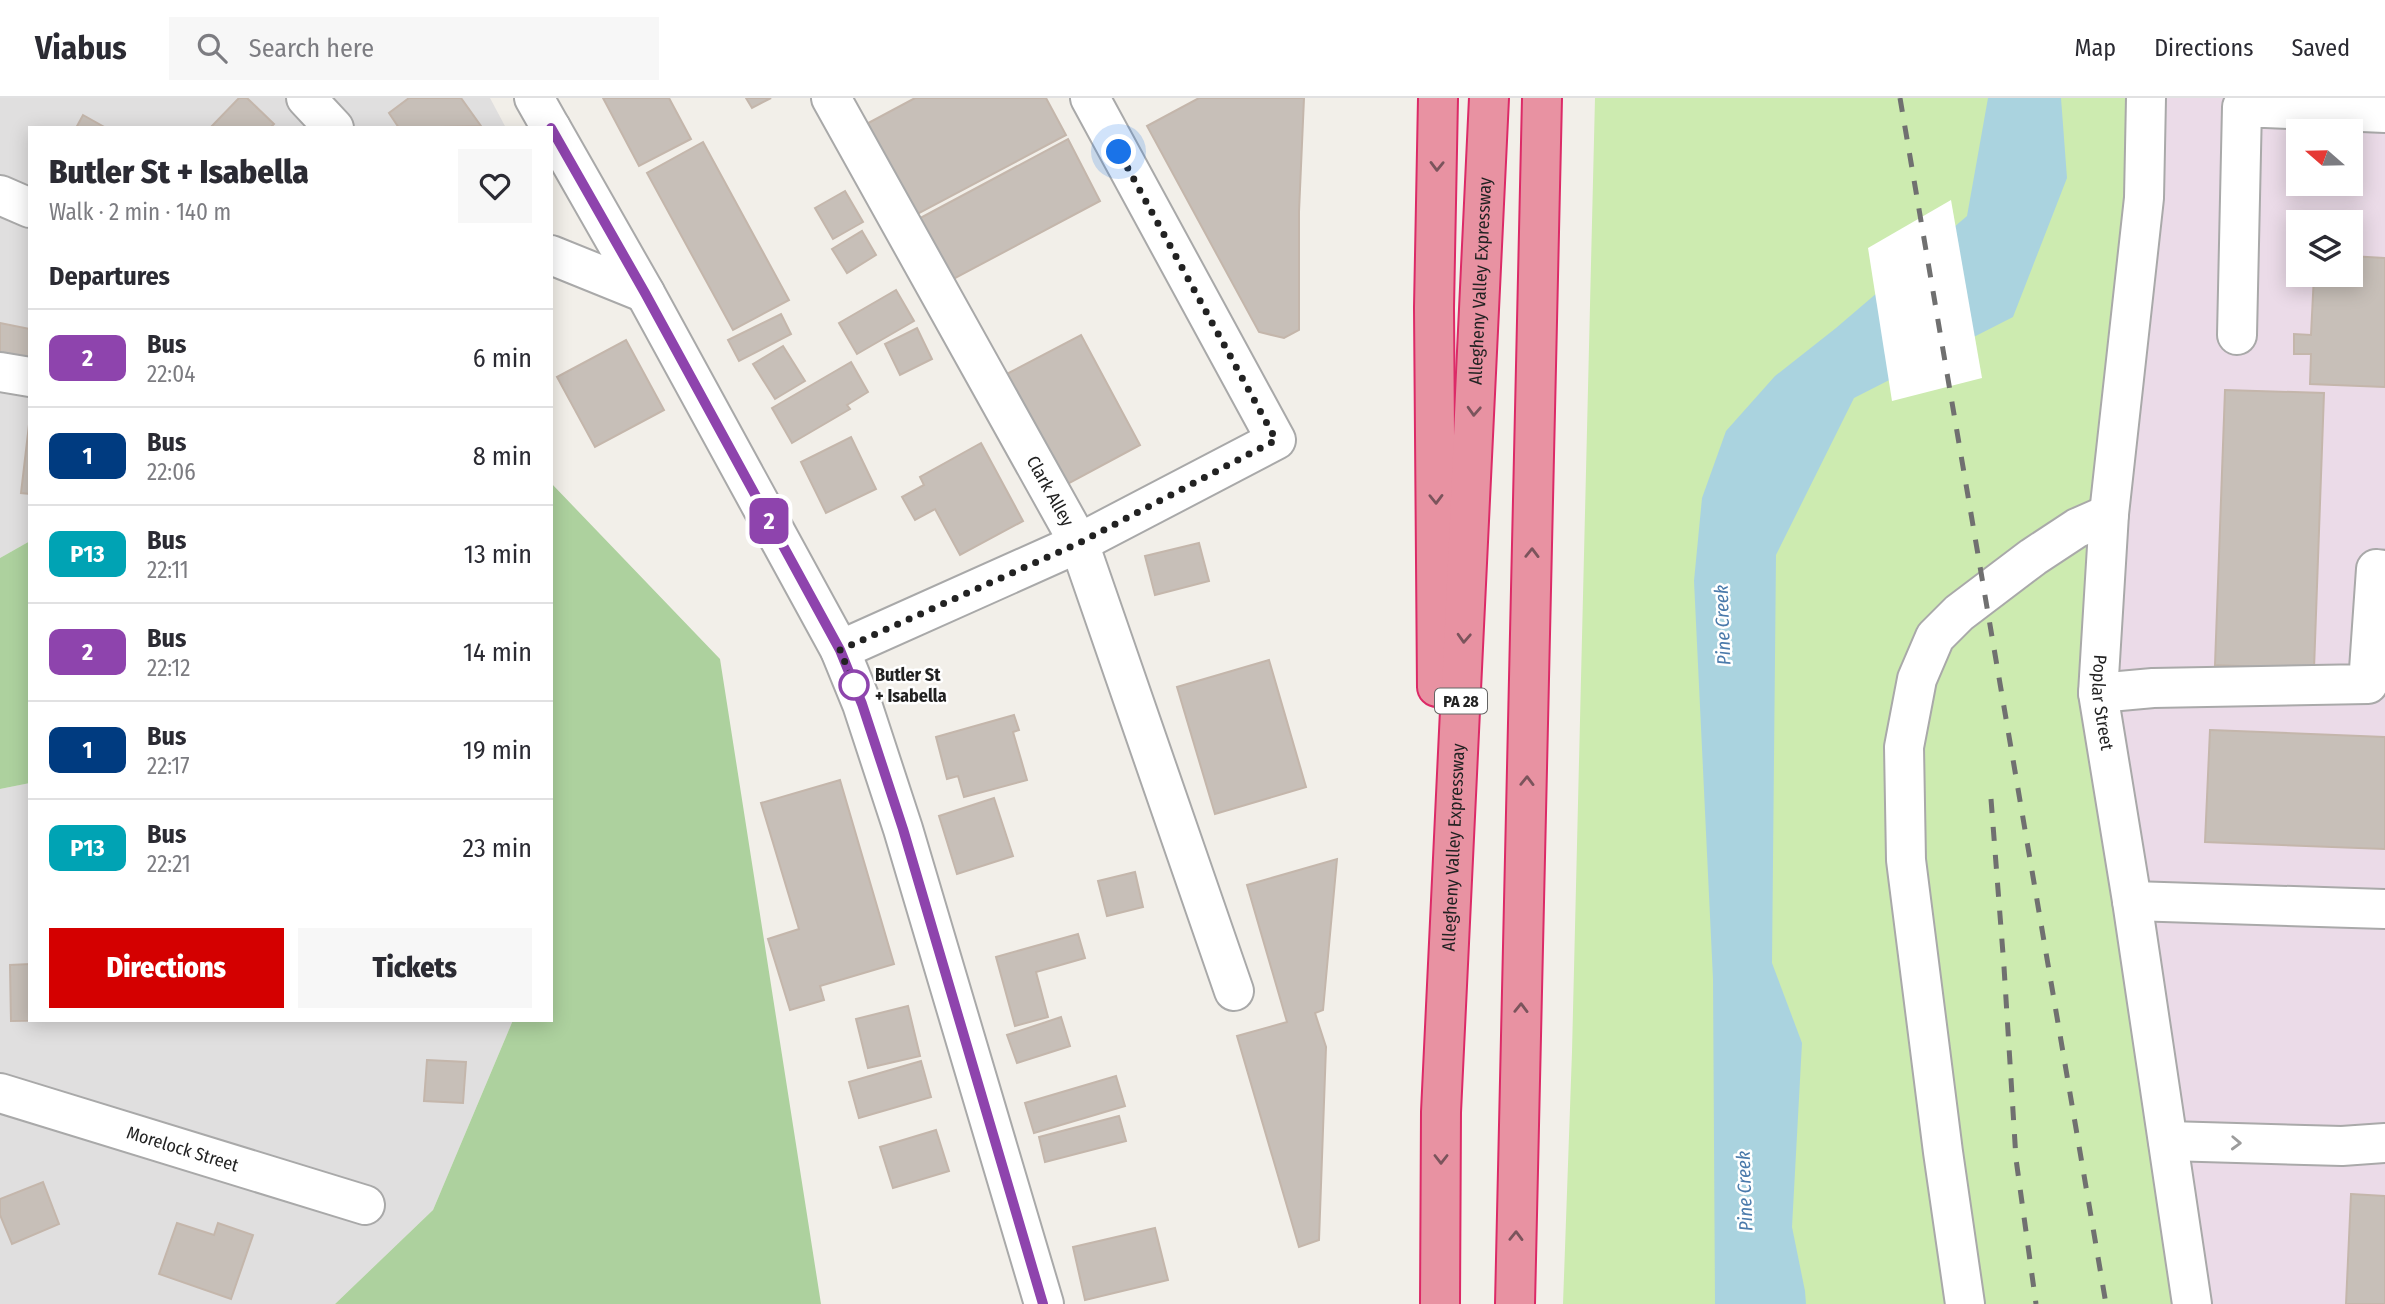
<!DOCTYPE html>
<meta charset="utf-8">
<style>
:root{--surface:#fff;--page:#f7f7f7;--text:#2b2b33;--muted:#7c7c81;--line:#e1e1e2;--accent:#d40000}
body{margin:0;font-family:"Fira Sans Condensed",sans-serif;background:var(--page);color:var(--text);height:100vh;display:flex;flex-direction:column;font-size:26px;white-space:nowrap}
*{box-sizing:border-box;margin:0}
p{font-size:23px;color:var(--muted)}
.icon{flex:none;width:38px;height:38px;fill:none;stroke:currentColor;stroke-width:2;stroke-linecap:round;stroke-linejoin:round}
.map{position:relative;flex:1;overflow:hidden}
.sheet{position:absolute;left:28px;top:28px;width:525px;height:896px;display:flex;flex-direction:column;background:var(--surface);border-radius:0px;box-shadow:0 4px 18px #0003}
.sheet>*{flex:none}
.badge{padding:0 14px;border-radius:10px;font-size:24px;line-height:46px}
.needle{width:46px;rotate:290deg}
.fabs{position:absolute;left:2286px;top:21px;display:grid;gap:14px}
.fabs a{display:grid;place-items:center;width:77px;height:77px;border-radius:0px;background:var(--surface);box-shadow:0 4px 18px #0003;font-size:35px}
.you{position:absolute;width:35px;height:35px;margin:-18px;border:5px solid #fff;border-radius:50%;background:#1a73e8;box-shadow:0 0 0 10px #1a73e833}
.map>.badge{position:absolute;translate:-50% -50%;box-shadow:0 0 0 4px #fff}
h2{padding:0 21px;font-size:26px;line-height:63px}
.round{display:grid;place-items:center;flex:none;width:74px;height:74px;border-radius:0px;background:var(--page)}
.headline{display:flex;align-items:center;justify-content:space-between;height:119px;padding:0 21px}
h1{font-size:33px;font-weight:800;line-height:52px}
.action{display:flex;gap:14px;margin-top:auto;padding:14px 21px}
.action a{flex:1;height:80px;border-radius:0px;background:var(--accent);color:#fff;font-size:28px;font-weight:800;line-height:80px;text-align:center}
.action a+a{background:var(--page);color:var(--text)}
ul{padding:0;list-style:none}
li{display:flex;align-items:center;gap:21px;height:98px;padding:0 21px;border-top:2px solid var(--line)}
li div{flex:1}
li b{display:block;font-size:26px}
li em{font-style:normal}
li .badge{min-width:77px;font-weight:700;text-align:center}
header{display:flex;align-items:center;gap:42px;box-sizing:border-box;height:98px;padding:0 35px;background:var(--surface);border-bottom:2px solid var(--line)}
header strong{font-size:33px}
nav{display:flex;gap:38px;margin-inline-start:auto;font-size:24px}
.search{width:490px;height:63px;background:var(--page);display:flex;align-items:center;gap:18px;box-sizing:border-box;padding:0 24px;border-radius:0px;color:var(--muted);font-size:26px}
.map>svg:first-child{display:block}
.residential{fill:#e0dfdf}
.industrial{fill:#ebdbe8;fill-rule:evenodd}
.grass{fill:#cdebb0}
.forest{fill:#add19e}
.water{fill:#aad3df}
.pier{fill:#fff}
.building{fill:#c7bfb8;stroke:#c4b6ab;stroke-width:2}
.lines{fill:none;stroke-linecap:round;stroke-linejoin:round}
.minor-casing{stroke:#a9a9a9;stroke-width:42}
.highway-casing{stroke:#dc2a67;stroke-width:42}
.minor{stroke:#fff;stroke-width:38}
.highway{stroke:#e892a2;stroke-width:38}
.rail{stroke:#707070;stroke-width:5;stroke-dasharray:14 14;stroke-linecap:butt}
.oneway{stroke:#7b545c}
.oneway2{stroke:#9c9c9c}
.line-casing{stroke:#fff;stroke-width:16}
.line{stroke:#8e44ad;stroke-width:10}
.walk{stroke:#222;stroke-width:7;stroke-dasharray:0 12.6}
.stop-dot{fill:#fff;stroke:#8e44ad;stroke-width:3.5}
.labels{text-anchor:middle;stroke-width:5;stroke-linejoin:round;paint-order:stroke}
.shield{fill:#fff;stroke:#646464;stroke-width:2}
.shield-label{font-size:16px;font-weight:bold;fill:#222}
.street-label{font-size:18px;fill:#222;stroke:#fff}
.stop-label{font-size:18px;font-weight:bold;fill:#222;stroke:#fff;text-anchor:start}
.water-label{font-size:19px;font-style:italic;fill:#4a7aab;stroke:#fff}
</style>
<header>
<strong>Viabus</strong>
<div class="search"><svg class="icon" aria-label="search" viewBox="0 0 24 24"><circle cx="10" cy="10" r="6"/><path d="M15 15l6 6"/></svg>Search here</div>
<nav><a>Map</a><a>Directions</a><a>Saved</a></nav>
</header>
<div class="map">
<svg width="2385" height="1206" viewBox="0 0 2385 1206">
<rect width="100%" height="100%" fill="#f2efe9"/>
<g class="residential">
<polygon points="0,0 490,0 506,30 30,30 30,443 0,460"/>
<polygon points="30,685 30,922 513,922 433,1112 335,1206 0,1206 0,691"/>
</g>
<path class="industrial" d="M2108,0H2385V1206H2162L2109,852ZM2298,33H2350V86H2298ZM2298,124H2350V177H2298Z"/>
<polygon class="grass" points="1595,0 2146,0 2098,595 2192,1206 1563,1206 1572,954"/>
<g class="forest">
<polygon points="551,385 720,561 821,1206 335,1206 433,1112 513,922 551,922"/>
<polygon points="30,443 30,685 0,691 0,460"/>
</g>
<polygon class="water" points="1988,0 2061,0 2067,80 2013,219 1854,300 1776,457 1772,865 1802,945 1792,1129 1805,1193 1806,1206 1715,1206 1713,881 1694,483 1702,400 1726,333 1775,278 1836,230 1967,118"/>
<polygon class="pier" points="1951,102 1982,280 1892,303 1868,150"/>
<g class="building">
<polygon points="239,0 247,0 274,26 270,30 210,30"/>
<polygon points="409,0 461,0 481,28 399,30 389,15"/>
<polygon points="603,0 669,0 691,41 639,68"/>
<polygon points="746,0 771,0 752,10"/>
<polygon points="915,0 1046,0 1066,37 908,121 859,30"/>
<polygon points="1199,0 1304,0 1299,114 1299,232 1284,240 1259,234 1147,28"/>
<polygon points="83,17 106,30 76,30"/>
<polygon points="1068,41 1100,103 944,186 911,125"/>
<polygon points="703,44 789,202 733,232 647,75"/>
<polygon points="845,93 863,124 833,141 815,110"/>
<polygon points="862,133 876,157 847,175 832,151"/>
<polygon points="2350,158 2385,160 2385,289 2310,286 2311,256 2294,256 2294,236 2311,237 2314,177 2350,177"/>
<polygon points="896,192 914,223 857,256 839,225"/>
<polygon points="781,216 791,236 739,263 728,242"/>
<polygon points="0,225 30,231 30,265 0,260"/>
<polygon points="917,230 932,261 900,277 885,246"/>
<polygon points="1081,237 1140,347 1062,389 1003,278"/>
<polygon points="626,242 664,312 595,349 557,279"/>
<polygon points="783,248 805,283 775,301 753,266"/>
<polygon points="851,264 868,294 847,307 850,311 792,345 772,310"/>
<polygon points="2225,292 2324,295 2314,571 2215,567"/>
<polygon points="30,318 30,396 21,395"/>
<polygon points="851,339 876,391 826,415 801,364"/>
<polygon points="981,345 1023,423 960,457 935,411 915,422 902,399 924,387 920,379"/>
<polygon points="1199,445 1209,483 1155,497 1145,458"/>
<polygon points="1269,562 1306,689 1215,716 1177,589"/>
<polygon points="1014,617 1019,632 1013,634 1027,682 964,699 958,678 947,681 936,639"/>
<polygon points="2210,632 2385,639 2385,751 2205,744"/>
<polygon points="840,682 894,866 820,888 824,902 790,912 768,841 799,831 761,705"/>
<polygon points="994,700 1013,758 957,776 939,718"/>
<polygon points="1337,761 1323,912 1315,915 1326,949 1319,1142 1299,1149 1237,938 1287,924 1247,787"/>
<polygon points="1135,774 1143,809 1107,818 1098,783"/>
<polygon points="1078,836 1085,860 1036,874 1048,919 1015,928 996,859"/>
<polygon points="30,866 30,922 65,922 11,923 10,867"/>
<polygon points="908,908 920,958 868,970 856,921"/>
<polygon points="1061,919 1070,948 1017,965 1007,937"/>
<polygon points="427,962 466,964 463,1005 424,1003"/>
<polygon points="921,963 931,999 859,1020 849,984"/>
<polygon points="1116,978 1125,1008 1034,1035 1025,1005"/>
<polygon points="1119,1018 1126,1043 1045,1064 1039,1039"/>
<polygon points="936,1032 949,1073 893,1090 880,1049"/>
<polygon points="43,1084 59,1126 12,1146 0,1117 0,1101"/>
<polygon points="2351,1096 2385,1098 2385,1206 2346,1206"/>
<polygon points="177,1125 214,1137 218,1125 253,1137 231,1201 159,1176"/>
<polygon points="1155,1130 1168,1182 1085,1202 1073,1149"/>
</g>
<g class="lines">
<g class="minor-casing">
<g id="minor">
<polyline points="306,0 334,30"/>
<polyline points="534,0 551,30"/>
<path id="s1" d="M831,0L1079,445L1234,893"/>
<path id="s2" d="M2146,0L2144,100L2109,416L2098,595L2132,803L2192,1206"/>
<polyline points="551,30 645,195 840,552 862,606 903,731 1044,1206"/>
<polyline points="0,97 30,110"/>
<polyline points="551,157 645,195"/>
<polyline points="2237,237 2242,9 2385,15"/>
<polyline points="0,274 30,279"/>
<polyline points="840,552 1079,445 1276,342 1090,0"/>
<polyline points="2098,595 2153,590 2368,586 2376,471 2385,472"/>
<polyline points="2132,803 2385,811"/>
<path id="s3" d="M0,995L365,1107"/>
<polyline points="2168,1043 2342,1048 2385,1045"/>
<polyline points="1965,1206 1943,1054 1906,762 1904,649 1917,581 1935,539 1959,515 2033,459 2077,430 2109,416"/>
</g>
</g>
<g class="highway-casing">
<g id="highway">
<polyline points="1437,589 1434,210 1438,0"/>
<path id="s4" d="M1440,1206L1441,1014L1489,0"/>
<polyline points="1515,1206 1542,0"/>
</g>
</g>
<use href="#minor" class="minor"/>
<use href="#highway" class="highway"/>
<g class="rail">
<polyline points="1900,0 2106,1206"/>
<polyline points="1991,701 2004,869 2016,1061 2036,1206"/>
</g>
</g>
<defs><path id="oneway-chevron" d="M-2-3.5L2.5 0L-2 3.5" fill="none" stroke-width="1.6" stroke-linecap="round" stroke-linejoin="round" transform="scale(1.75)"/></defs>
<g class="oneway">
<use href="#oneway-chevron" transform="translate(1437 68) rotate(91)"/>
<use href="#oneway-chevron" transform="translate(1474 313) rotate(93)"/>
<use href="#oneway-chevron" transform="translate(1436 401) rotate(89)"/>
<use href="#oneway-chevron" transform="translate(1532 455) rotate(-89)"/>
<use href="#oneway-chevron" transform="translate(1464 540) rotate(93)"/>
<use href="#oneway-chevron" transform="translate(1527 683) rotate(-89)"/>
<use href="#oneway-chevron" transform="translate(1521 910) rotate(-89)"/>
<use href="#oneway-chevron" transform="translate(1441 1061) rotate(90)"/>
<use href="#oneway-chevron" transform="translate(1516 1138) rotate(-89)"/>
</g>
<use class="oneway2" href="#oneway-chevron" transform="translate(2236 1045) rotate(2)"/>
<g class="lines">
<g class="line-casing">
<polyline id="line" points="551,30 645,195 840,552 862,606 903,731 1043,1206"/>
</g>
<use href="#line" class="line"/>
<polyline class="walk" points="854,587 840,552 1079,445 1276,342 1119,54"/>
</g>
<circle class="stop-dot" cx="854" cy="587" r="14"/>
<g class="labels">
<rect class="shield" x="1435" y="590.5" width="52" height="25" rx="5"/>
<g class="shield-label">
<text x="1461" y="609">PA 28</text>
</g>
<g class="street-label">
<text dy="6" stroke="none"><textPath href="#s4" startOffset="1024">Allegheny Valley Expressway</textPath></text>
<text dy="6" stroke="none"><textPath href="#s1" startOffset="450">Clark Alley</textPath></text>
<text dy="6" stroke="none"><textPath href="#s2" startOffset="607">Poplar Street</textPath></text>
<text dy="6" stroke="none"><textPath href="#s4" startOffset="457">Allegheny Valley Expressway</textPath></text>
<text dy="6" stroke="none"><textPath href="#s3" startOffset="191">Morelock Street</textPath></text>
</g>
<g class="stop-label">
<text x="875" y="583">Butler St<tspan x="875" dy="21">+ Isabella</tspan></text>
</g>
<g class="water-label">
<text transform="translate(1722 527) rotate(-92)" y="7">Pine Creek</text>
<text transform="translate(1744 1093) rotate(-92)" y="7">Pine Creek</text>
</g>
</g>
</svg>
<div class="fabs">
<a><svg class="needle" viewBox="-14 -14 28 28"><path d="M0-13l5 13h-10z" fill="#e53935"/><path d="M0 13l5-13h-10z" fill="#7c7c81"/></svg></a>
<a><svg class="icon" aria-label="layers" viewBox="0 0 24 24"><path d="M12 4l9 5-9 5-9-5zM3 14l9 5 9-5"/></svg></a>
</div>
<div class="you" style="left:1119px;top:54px"></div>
<b class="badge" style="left:769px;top:423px;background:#8e44ad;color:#fff">2</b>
<section class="sheet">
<div class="headline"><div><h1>Butler St + Isabella</h1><p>Walk · 2 min · 140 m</p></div><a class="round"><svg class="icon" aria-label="heart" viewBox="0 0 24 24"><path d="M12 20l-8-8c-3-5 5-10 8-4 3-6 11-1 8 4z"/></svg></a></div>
<h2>Departures</h2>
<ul>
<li><span class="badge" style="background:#8e44ad;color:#fff">2</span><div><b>Bus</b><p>22:04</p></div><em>6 min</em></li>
<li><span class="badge" style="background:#003b80;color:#fff">1</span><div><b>Bus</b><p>22:06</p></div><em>8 min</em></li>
<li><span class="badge" style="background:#00a3b4;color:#fff">P13</span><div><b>Bus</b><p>22:11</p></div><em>13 min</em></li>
<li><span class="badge" style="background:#8e44ad;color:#fff">2</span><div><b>Bus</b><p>22:12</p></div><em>14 min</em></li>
<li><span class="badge" style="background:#003b80;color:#fff">1</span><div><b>Bus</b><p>22:17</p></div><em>19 min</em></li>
<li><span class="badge" style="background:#00a3b4;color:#fff">P13</span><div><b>Bus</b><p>22:21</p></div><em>23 min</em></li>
</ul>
<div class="action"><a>Directions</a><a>Tickets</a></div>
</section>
</div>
